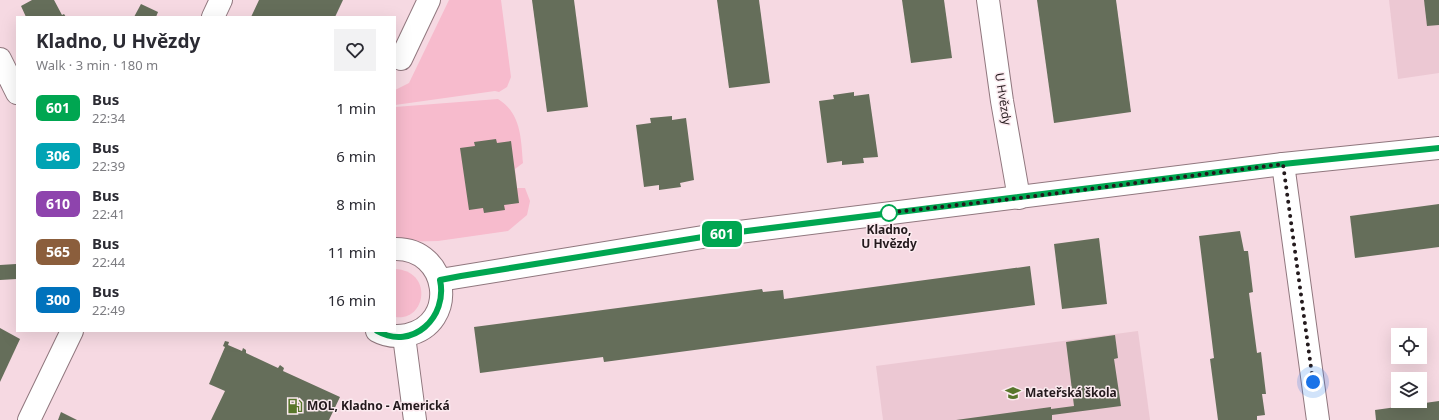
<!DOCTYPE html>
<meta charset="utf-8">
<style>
:root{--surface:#fff;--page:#f2f2f3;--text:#2b2b33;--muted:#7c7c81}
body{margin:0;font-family:"Noto Sans",sans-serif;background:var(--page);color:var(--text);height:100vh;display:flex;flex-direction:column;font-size:15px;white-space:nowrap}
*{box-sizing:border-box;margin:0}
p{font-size:13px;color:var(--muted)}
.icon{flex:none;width:22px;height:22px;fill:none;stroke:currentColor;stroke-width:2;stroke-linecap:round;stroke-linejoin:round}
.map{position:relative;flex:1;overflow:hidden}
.panel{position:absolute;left:16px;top:16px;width:380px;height:316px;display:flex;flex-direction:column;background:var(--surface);border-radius:0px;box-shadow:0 4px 16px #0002}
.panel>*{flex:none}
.badge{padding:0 8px;border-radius:6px;font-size:14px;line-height:26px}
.fabs{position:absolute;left:1391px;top:328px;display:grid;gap:8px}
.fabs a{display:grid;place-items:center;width:36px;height:36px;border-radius:0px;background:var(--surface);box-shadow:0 4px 16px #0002;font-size:20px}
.you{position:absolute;width:20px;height:20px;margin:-10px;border:3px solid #fff;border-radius:50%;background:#1a73e8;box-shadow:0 0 0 6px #1a73e833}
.map>.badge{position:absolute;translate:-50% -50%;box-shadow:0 0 0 2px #fff}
.round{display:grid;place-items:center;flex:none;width:42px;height:42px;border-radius:0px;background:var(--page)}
.summary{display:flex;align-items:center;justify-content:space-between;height:68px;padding:0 20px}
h1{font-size:19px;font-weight:700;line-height:30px}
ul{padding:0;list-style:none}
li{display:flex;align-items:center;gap:12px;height:48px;padding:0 20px}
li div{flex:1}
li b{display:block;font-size:15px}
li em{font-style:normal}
li .badge{min-width:44px;font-weight:700;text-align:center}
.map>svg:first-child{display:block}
.built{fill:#ecc8d3}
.green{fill:#f7bbcd}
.building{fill:#656e5a}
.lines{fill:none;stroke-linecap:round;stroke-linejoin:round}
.street-casing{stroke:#90777e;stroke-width:24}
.secondary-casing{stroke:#90777e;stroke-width:24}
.street{stroke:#fff;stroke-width:22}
.secondary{stroke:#fff;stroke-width:22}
.line-casing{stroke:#fff;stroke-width:9}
.line{stroke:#00a651;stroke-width:6}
.walk{stroke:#241a1d;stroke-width:4;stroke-dasharray:0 7.2}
.stop-dot{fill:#fff;stroke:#00a651;stroke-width:2}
.labels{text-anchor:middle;stroke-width:3;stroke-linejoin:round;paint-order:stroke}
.street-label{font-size:12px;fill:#241a1d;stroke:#fbeaef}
.stop-label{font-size:12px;font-weight:bold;fill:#241a1d;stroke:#fbeaef}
.poi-label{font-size:12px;font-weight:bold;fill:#241a1d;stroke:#fbeaef;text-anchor:start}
</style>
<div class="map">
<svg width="1439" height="420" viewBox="0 0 1439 420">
<rect width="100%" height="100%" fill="#f6d9e2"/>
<g class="built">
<polygon points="1389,0 1439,0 1439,73 1398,79"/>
<polygon points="1138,331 1150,420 883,420 876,366"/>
</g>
<g class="green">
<polygon points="449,0 501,0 511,77 507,87 499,92 495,91 395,105 395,90 409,83"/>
<path d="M498,99C521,113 521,138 523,163L515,169L517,188H525L530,201L527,215L508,231L438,241L395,242V107Z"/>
<path d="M395,269C434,271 426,322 395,317Z"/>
</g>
<g class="building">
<polygon points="32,0 54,0 62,15 64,14 66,17 26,17 21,6"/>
<polygon points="259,0 343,0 335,17 251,17"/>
<polygon points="532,0 574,0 588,107 547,112"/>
<polygon points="717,0 759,0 770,83 729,88"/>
<polygon points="902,0 944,0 952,58 911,63"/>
<polygon points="1037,0 1116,0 1131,112 1054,123"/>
<polygon points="1424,0 1439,0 1439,25 1427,26"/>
<polygon points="141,4 158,12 156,17 134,17"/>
<polygon points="854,92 854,96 869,94 878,157 863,158 864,163 842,165 842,161 827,163 819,101 834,99 833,95"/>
<polygon points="672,116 672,120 686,118 694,180 680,183 681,187 659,190 659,185 644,187 636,125 651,123 650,118"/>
<polygon points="496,139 497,143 511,141 519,203 504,205 505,210 484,213 483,208 469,210 460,148 475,146 474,142"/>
<polygon points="1439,204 1439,247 1355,258 1350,216"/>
<polygon points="1240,231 1244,251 1248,251 1253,292 1249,293 1257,353 1261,352 1266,394 1262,394 1265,415 1257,416 1257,420 1218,420 1210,359 1214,358 1199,236"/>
<polygon points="1099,238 1107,304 1062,309 1054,244"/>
<polygon points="16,264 17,279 0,280 0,265"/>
<polygon points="1030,266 1035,305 604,362 603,357 480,373 474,327 762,289 763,292 783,290 784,299"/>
<polygon points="0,328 20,339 0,382"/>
<polygon points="1115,335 1118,358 1114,359 1121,406 1052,415 1052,420 956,420 1051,407 1051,409 1074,406 1066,342"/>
<polygon points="225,341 229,342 228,345 242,351 243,348 246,350 246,353 278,368 280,365 284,368 283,371 340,397 329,420 211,420 225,391 209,384 225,347 223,346"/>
<polygon points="1439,401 1439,420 1376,420 1375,410"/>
<polygon points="61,412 77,420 58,420"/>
</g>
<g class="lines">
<g class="street-casing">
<g id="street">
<polyline points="988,0 1002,101 1019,198"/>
<polyline points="401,59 429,0"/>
<polyline points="1283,164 1318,420"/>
<polyline points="404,336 415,420"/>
</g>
</g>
<g class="secondary-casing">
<g id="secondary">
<polyline points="213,17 221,0"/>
<polyline points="0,59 17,93"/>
<polyline points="440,280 715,235 1283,164 1439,148"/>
<path d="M377,331C386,336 397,337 407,335C459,324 449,248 395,249"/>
<polyline points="29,420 72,331"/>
</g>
</g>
<use href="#street" class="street"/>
<use href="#secondary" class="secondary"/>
</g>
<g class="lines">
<g class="line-casing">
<path id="line" d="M377,331C413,351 448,317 440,280L461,276L715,235L1283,164L1439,148"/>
</g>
<use href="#line" class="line"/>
<polyline class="walk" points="889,213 887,213 1019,198 1283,164 1313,382"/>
</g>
<defs>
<g id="school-bare" transform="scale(1.2)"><path d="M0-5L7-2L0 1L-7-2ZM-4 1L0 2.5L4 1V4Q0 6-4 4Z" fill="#58762b" stroke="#fbeaef" stroke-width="2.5" paint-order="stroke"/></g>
<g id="fuel-bare" transform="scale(1.2)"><path d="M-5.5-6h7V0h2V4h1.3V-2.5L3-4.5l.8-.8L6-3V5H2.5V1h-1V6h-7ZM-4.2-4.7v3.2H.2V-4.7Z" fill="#58762b" stroke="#fbeaef" stroke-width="2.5" paint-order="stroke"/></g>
</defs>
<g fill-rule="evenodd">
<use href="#school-bare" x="1013" y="393"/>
<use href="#fuel-bare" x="295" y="406"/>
</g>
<circle class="stop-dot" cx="889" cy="213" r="8"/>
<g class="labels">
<g class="street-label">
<text transform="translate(1003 99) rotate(81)" y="4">U Hvězdy</text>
</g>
<g class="stop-label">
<text x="889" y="234">Kladno,<tspan x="889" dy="14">U Hvězdy</tspan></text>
</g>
<g class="poi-label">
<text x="1025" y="397">Mateřská škola</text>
<text x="307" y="410">MOL, Kladno - Americká</text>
</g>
</g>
</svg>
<div class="fabs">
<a><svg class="icon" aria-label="locate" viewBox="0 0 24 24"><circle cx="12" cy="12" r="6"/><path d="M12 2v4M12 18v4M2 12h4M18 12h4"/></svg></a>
<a><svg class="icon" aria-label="layers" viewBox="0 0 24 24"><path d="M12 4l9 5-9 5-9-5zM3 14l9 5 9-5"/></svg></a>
</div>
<div class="you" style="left:1313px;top:382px"></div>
<b class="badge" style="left:722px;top:234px;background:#00a651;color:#fff">601</b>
<section class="panel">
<div class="summary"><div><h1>Kladno, U Hvězdy</h1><p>Walk · 3 min · 180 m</p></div><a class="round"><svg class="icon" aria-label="heart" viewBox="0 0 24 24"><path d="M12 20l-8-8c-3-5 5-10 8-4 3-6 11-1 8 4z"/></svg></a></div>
<ul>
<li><span class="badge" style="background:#00a651;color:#fff">601</span><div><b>Bus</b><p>22:34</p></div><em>1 min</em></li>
<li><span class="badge" style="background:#00a3b4;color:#fff">306</span><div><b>Bus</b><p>22:39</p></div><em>6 min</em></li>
<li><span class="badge" style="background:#8e44ad;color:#fff">610</span><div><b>Bus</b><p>22:41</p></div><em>8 min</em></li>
<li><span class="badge" style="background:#8b5e3c;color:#fff">565</span><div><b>Bus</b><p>22:44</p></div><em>11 min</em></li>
<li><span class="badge" style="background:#0072bc;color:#fff">300</span><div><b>Bus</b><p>22:49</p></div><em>16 min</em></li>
</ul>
</section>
</div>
